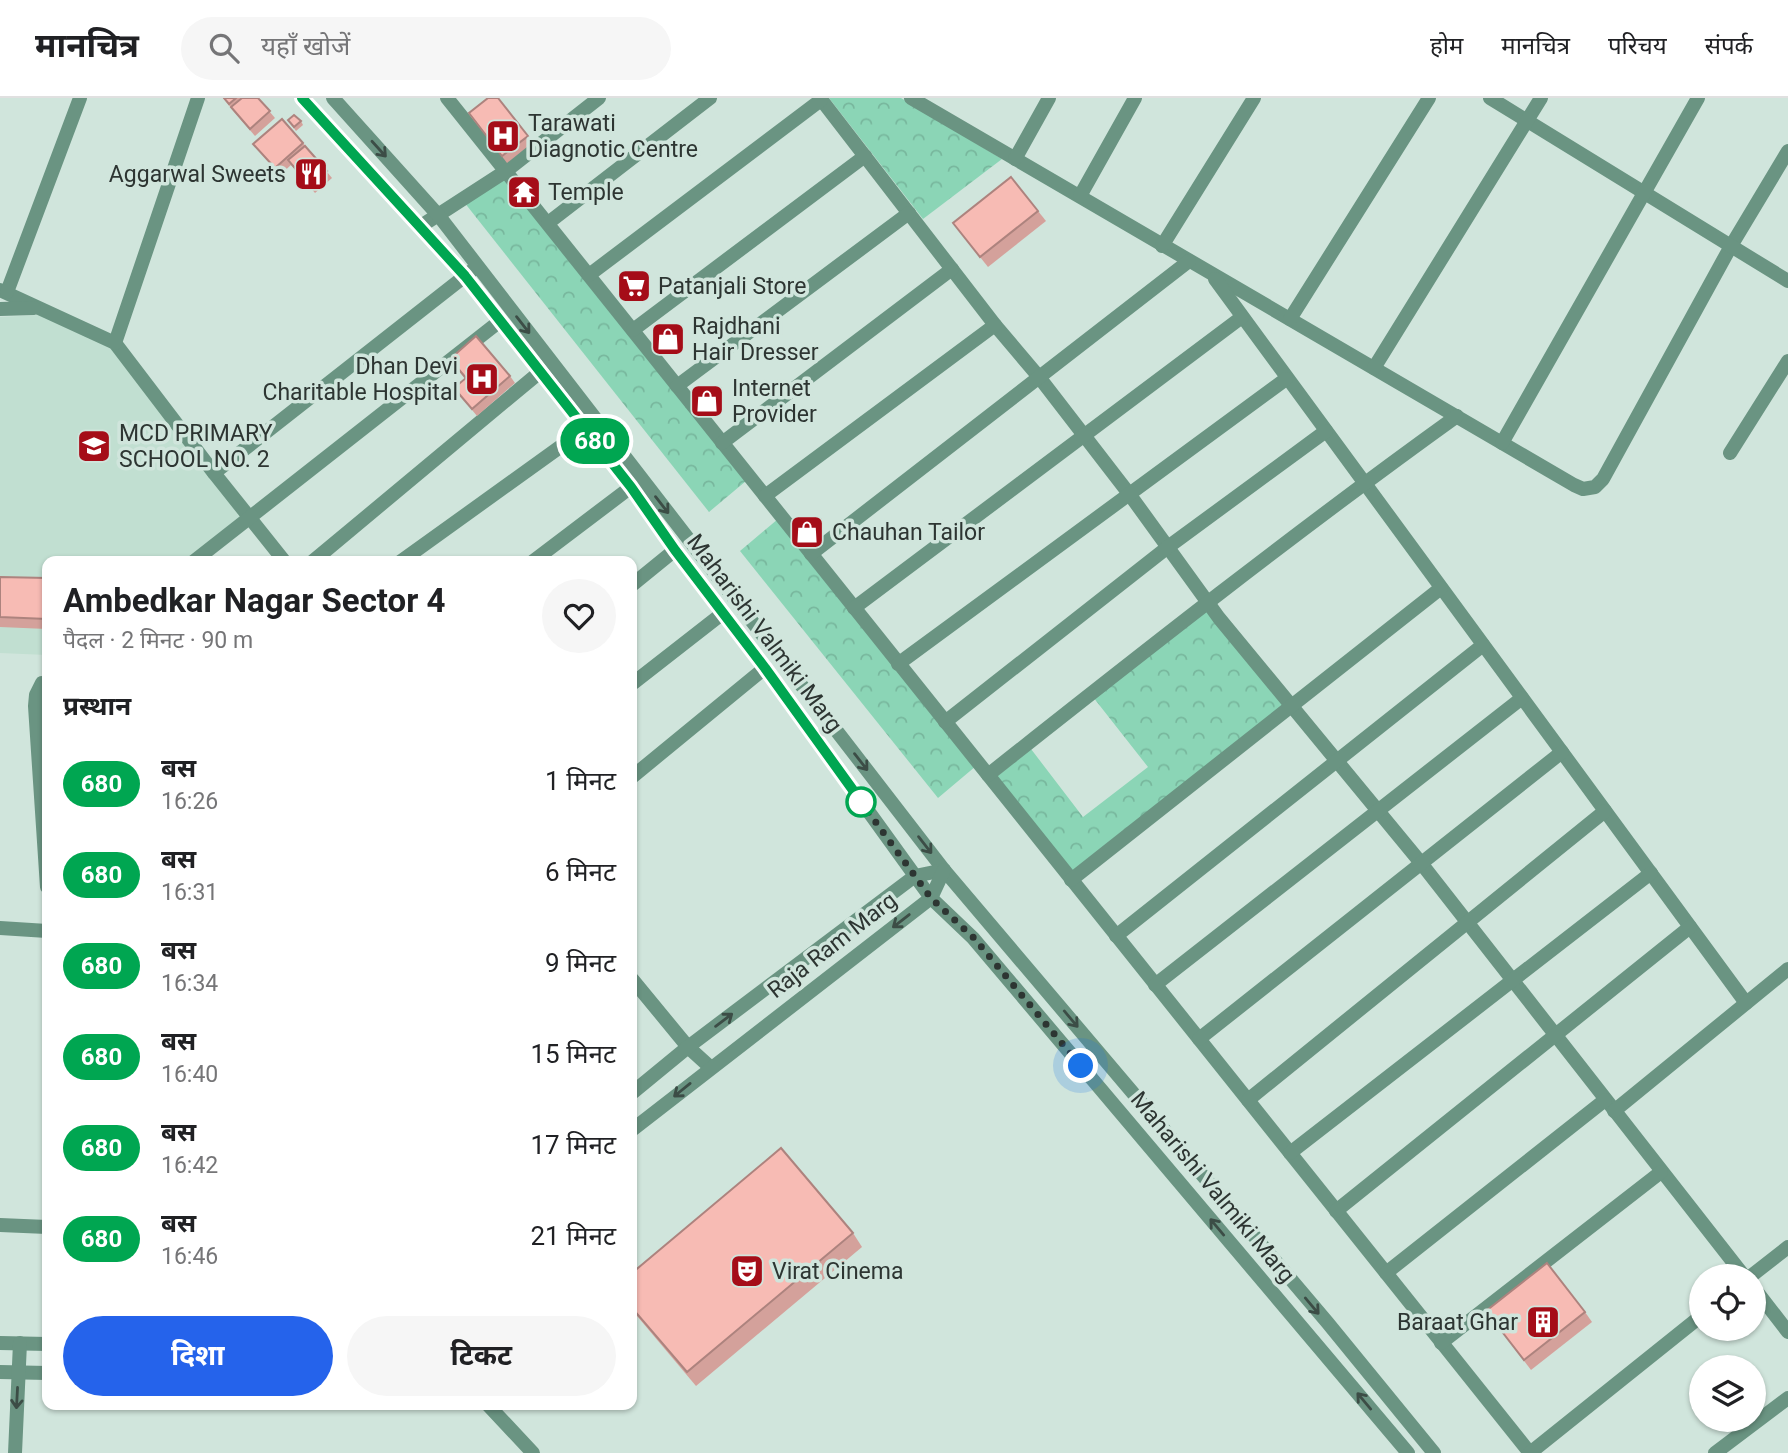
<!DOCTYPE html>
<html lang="hi">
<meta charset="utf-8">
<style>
:root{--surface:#fff;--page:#f6f6f6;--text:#202124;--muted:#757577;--line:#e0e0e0;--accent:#2563eb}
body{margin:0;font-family:Roboto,"Noto Sans Devanagari",sans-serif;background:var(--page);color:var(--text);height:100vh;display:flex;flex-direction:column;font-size:26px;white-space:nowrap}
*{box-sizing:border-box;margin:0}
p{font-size:23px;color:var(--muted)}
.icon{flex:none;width:38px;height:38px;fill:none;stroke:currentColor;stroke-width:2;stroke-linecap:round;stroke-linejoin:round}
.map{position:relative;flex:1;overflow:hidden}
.side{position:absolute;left:42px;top:458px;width:595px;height:854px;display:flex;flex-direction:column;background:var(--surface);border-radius:14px;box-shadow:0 2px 5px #0004}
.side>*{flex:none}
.badge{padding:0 14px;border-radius:23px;font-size:24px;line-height:46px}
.controls{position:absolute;left:1689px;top:1166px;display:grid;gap:14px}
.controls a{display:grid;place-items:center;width:77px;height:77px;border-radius:50%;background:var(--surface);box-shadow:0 2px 5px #0004;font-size:35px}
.you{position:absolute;width:35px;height:35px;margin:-18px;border:5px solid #fff;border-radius:50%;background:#1a73e8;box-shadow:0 0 0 10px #1a73e833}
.map>.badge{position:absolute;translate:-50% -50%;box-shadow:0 0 0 4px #fff}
h2{padding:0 21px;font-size:26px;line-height:63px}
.round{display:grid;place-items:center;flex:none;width:74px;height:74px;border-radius:37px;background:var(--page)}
.head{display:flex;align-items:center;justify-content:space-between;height:119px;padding:0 21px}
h1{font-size:33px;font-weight:700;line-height:52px}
.primary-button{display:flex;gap:14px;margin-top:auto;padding:14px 21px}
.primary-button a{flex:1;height:80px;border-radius:42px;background:var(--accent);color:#fff;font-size:28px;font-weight:700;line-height:80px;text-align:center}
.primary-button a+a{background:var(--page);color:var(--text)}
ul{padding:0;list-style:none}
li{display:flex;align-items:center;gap:21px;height:91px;padding:0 21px}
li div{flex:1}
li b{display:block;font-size:26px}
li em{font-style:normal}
li .badge{min-width:77px;font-weight:700;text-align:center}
header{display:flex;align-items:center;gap:42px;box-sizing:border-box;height:98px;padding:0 35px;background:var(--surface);border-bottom:2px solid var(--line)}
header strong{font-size:33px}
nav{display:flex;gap:38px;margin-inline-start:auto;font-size:24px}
.search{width:490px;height:63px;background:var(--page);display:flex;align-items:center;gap:18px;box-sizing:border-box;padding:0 24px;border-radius:38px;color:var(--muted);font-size:26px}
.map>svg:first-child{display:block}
.built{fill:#c1dfd1}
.park{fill:url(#park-crowns)}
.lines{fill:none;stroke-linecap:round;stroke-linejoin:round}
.minor{stroke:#6a9482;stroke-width:14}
.tertiary{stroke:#6a9482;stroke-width:14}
.wall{fill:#d4a19b}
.building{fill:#f7bbb4;stroke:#ad837e;stroke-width:2}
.oneway{stroke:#3c4d46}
.line-casing{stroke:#fff;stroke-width:16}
.line{stroke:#00a651;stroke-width:10}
.walk{stroke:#2d3532;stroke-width:7;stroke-dasharray:0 12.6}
.stop-dot{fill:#fff;stroke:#00a651;stroke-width:3.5}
.labels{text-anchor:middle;stroke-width:7;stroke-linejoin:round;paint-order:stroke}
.poi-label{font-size:23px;fill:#2d3532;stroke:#d0e5dc;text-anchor:start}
.street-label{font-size:23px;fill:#2d3532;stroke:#d0e5dc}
</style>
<header>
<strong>मानचित्र</strong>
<div class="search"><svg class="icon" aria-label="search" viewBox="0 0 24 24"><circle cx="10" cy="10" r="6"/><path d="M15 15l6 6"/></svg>यहाँ खोजें</div>
<nav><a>होम</a><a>मानचित्र</a><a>परिचय</a><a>संपर्क</a></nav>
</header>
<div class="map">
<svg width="1788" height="1355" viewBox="0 0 1788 1355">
<defs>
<pattern id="park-crowns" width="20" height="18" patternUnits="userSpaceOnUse" patternTransform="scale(1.75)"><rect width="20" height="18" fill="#8bd5b6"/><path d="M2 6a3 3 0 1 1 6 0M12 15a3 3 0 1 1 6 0" fill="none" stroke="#78b79d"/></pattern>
</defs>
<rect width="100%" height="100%" fill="#d0e5dc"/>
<polygon class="built" points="39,217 114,251 241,419 184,464 47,464 47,557 0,555 0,219"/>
<g class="park">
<polygon points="829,0 901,0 1002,61 923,121"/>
<polygon points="505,78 746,383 709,414 464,104"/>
<polygon points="778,421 976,668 938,700 740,453"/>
<polygon points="1206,509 1285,606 1072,773 996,679 1031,651 1083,719 1148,669 1093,599"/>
</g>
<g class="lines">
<g class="minor">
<polyline points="447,0 1530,1355"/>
<polyline points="820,0 995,227 1039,279 1130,397 1219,520 1421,765 1744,1178"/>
<polyline points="911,0 1574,387 1583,391 1595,389 1603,381 1731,148 1788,53"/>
<polyline points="1490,0 1788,183"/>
<polyline points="1015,61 1049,0"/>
<polyline points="1080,98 1135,0"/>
<polyline points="548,125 710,0"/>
<polyline points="421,128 506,73 599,0"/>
<polyline points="1162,148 1254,0"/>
<polyline points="589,177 821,2"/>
<polyline points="1215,181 1746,905"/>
<polyline points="0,192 115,245 214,375 285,464"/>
<polyline points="7,194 80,0"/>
<polyline points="0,211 34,210"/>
<polyline points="1290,221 1429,0"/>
<polyline points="633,232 865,58"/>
<polyline points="115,245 198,0"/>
<polyline points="1374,270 1541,0"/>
<polyline points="677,288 909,115"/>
<polyline points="722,345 952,171"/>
<polyline points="1502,345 1698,0"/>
<polyline points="1730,355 1788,263"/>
<polyline points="214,375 474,171"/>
<polyline points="765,398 995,227"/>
<polyline points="811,456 1189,163"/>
<polyline points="193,464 500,223"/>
<polyline points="312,464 540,274"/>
<polyline points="400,464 585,331"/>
<polyline points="532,464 631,389"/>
<polyline points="632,487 675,452"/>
<polyline points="854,510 1242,219"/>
<polyline points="898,566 1286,281"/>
<polyline points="42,585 36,597 35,608 47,789"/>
<polyline points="632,586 723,515"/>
<polyline points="945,624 1168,449 1326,333"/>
<path d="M988,677C1142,555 1297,433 1457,318"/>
<polyline points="632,679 765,570"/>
<polyline points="1071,782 1441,490"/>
<polyline points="0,830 47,833"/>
<polyline points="1116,838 1483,547"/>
<polyline points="632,881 688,949 710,969"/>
<polyline points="1155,887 1522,600"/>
<polyline points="1199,941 1562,654"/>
<polyline points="1248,1002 1605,713"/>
<polyline points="1614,1013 1788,871"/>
<polyline points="1290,1055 1651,775"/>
<polyline points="1336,1113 1690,829"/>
<polyline points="0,1127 47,1129"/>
<polyline points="1386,1175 1605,1002"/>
<polyline points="1751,1178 1788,1149"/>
<polyline points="1754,1190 1788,1234"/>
<polyline points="1441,1245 1661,1074"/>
<polyline points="488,1307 533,1355"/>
<polyline points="1530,1355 1701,1218"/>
<polyline points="1715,1355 1788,1300"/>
</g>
<g class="tertiary">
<polyline points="302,0 465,178 631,389 675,452 765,570 931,800 973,840 1408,1355"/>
<polyline points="333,0 439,118 944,772 1327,1224 1434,1355"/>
<polyline points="632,995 688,949 915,778 944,772"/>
<polyline points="632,1032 931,800 944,772"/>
<polyline points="0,1245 47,1246"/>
<polyline points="0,1274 47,1275"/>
<polyline points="15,1355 20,1245"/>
</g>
</g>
<g class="wall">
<polygon points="223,0 258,0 275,20 255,38 236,16"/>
<polygon points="498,0 532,45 507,65 469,15"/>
<polygon points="288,22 301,23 303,27 296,33"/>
<polygon points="303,45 332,80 315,95 291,67 280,77 253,46"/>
<polygon points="1038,113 1046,123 988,169 953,125"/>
<polygon points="450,261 510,278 515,285 477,318 454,290 465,281"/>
<polygon points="0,479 47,480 47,531 0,529"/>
<polygon points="853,1135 862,1149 696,1288 632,1212 632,1175"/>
<polygon points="1486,1213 1585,1214 1592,1224 1531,1272"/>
</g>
<g class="building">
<polygon points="224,0 236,0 229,6"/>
<polygon points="242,0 258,0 270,13 250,31 231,9"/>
<polygon points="488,0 498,0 528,38 502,58 469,15"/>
<polygon points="294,17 301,23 294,29 288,22"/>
<polygon points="282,21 303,45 275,70 253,46"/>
<polygon points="305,48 327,73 310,88 288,62"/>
<polygon points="1011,79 1038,113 980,159 953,125"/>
<polygon points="476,238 510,278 472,311 454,290 466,280 450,261"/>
<polygon points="0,479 47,480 47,521 0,519"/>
<polygon points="781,1050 853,1135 687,1274 632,1210 632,1175"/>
<polygon points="1547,1165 1585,1214 1524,1262 1486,1213"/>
</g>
<defs><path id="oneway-shaft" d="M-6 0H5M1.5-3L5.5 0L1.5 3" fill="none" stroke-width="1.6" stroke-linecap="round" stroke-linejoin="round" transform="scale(1.75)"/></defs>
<g class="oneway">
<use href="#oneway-shaft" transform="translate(379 51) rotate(48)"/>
<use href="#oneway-shaft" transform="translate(523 227) rotate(52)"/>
<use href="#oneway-shaft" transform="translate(662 407) rotate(52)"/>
<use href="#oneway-shaft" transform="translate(861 664) rotate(52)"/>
<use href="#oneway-shaft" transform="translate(925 747) rotate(52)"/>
<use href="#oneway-shaft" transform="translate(901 823) rotate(142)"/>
<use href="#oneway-shaft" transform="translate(1071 921) rotate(50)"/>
<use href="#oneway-shaft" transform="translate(724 922) rotate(-37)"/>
<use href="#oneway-shaft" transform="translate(682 992) rotate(141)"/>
<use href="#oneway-shaft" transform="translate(1217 1129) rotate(-130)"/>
<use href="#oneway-shaft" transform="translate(1312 1208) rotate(50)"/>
<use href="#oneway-shaft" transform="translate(17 1300) rotate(93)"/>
<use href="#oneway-shaft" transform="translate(1364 1303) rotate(-130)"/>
</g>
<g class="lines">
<g class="line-casing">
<polyline id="line" points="302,0 465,178 631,389 675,452 765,570 863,706"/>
</g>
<use href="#line" class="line"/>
<polyline class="walk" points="861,704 931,800 974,840 1081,968"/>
</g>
<defs>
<g id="hospital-square" transform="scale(1.75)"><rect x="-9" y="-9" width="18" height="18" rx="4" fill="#a50d18" stroke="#d0e5dc"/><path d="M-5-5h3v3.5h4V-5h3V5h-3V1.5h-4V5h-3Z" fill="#fff"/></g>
<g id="restaurant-square" transform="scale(1.75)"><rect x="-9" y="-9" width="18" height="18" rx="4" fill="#a50d18" stroke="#d0e5dc"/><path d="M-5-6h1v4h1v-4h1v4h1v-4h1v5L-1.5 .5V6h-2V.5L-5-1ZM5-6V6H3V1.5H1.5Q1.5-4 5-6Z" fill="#fff"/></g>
<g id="temple-square" transform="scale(1.75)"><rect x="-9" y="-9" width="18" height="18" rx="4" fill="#a50d18" stroke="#d0e5dc"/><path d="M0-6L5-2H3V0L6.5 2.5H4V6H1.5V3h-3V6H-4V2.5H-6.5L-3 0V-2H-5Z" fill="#fff"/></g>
<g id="supermarket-square" transform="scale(1.75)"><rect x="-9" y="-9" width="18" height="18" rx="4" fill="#a50d18" stroke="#d0e5dc"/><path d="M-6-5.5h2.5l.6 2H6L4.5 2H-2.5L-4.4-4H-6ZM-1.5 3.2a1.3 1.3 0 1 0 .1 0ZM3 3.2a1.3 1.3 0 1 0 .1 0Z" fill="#fff"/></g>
<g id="shop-square" transform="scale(1.75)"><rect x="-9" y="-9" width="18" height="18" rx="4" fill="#a50d18" stroke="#d0e5dc"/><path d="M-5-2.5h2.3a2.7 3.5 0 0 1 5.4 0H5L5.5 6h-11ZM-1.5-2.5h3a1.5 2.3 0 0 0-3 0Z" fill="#fff"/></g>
<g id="school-square" transform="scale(1.75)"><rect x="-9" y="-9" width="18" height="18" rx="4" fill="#a50d18" stroke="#d0e5dc"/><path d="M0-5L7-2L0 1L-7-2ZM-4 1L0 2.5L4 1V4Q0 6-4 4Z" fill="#fff"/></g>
<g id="theatre-square" transform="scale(1.75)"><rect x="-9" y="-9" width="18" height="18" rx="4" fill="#a50d18" stroke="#d0e5dc"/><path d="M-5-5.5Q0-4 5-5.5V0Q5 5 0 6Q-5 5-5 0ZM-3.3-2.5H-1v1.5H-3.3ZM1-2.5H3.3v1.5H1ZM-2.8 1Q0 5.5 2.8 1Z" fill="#fff"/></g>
<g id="building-square" transform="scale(1.75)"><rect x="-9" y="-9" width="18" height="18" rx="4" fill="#a50d18" stroke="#d0e5dc"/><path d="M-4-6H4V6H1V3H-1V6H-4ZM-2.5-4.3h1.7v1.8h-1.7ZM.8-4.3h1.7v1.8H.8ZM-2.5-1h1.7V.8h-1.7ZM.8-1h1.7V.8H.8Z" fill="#fff"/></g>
</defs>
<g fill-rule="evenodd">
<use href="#hospital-square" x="503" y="38"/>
<use href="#restaurant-square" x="311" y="76"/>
<use href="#temple-square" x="524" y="94"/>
<use href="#supermarket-square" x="634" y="188"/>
<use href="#shop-square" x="668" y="241"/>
<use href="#hospital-square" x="482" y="281"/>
<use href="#shop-square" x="707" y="303"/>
<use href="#school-square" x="94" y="348"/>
<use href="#shop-square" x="807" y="434"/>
<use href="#theatre-square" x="747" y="1173"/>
<use href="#building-square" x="1543" y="1224"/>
</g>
<circle class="stop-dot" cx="861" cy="704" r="14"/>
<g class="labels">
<g class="poi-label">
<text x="528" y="33">Tarawati<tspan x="528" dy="26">Diagnotic Centre</tspan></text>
<text x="286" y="84" text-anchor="end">Aggarwal Sweets</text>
<text x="548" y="102">Temple</text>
<text x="658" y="196">Patanjali Store</text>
<text x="692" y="236">Rajdhani<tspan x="692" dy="26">Hair Dresser</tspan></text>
<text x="458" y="276" text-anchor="end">Dhan Devi<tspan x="458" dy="26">Charitable Hospital</tspan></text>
<text x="732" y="298">Internet<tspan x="732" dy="26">Provider</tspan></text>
<text x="119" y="343">MCD PRIMARY<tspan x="119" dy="26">SCHOOL NO. 2</tspan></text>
<text x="832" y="442">Chauhan Tailor</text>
<text x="772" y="1181">Virat Cinema</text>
<text x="1518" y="1232" text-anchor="end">Baraat Ghar</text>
</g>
<g class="street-label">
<text transform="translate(765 535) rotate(53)" y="8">Maharishi Valmiki Marg</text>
<text transform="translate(832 847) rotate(-38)" y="8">Raja Ram Marg</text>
<text transform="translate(1213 1089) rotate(50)" y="8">Maharishi Valmiki Marg</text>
</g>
</g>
</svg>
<div class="controls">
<a><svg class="icon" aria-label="locate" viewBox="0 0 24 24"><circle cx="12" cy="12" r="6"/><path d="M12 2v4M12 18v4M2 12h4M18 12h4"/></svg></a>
<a><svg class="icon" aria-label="layers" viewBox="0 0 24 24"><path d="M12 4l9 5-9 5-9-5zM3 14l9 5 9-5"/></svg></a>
</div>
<div class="you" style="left:1081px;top:968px"></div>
<b class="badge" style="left:595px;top:343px;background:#00a651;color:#fff">680</b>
<section class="side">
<div class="head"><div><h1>Ambedkar Nagar Sector 4</h1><p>पैदल · 2 मिनट · 90 m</p></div><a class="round"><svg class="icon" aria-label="heart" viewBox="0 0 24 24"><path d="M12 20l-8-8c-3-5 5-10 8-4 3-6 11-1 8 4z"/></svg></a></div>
<h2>प्रस्थान</h2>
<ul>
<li><span class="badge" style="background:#00a651;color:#fff">680</span><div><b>बस</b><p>16:26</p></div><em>1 मिनट</em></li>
<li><span class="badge" style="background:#00a651;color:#fff">680</span><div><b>बस</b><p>16:31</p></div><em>6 मिनट</em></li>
<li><span class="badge" style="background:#00a651;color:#fff">680</span><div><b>बस</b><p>16:34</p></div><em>9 मिनट</em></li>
<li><span class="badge" style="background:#00a651;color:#fff">680</span><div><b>बस</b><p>16:40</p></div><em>15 मिनट</em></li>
<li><span class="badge" style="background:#00a651;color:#fff">680</span><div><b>बस</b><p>16:42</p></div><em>17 मिनट</em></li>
<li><span class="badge" style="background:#00a651;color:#fff">680</span><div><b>बस</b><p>16:46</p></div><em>21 मिनट</em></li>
</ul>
<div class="primary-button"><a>दिशा</a><a>टिकट</a></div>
</section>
</div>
